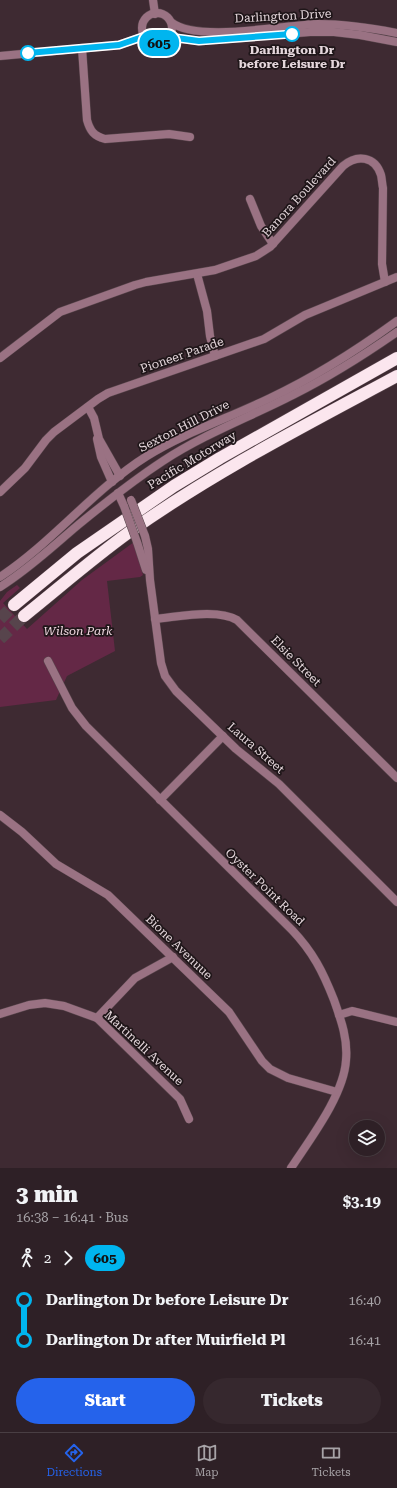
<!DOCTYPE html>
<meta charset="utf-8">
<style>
:root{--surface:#2e2026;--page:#36282e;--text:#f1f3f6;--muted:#a7a3a7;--line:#493e43;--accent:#2563eb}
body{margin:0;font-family:"Roboto Serif",serif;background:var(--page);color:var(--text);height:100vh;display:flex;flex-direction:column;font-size:15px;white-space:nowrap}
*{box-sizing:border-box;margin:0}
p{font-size:13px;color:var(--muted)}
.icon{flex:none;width:22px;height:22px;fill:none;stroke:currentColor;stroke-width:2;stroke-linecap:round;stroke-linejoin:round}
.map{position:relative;height:1168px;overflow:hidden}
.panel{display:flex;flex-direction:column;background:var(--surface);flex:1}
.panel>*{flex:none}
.badge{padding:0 8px;border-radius:13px;font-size:14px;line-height:26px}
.fabs{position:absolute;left:349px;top:1120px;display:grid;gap:8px}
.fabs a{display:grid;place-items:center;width:36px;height:36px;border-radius:50%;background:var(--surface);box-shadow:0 4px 16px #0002,0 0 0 1px var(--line);font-size:20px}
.map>.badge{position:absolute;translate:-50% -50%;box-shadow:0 0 0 2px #fff}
.legs{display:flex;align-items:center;gap:6px;height:44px;padding:0 16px;font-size:13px}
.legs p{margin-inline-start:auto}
.headline{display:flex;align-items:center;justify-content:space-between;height:68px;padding:0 16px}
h1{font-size:22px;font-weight:800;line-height:30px}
.button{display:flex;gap:8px;margin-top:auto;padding:8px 16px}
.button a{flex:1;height:46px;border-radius:24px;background:var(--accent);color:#fff;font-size:16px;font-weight:800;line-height:46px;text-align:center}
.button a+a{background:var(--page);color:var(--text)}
ul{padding:0 16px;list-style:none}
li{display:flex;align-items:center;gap:14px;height:40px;font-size:15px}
li i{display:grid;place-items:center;width:6px;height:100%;margin:0 5px;background:currentColor}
li i::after{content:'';width:10px;height:10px;margin:-5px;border:3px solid;border-radius:50%;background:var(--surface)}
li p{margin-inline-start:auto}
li:first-child i{background:linear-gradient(#0000 50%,currentColor 0)}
li:last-child i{background:linear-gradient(currentColor 50%,#0000 0)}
.dock{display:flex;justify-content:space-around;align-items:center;height:56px;border-top:1px solid var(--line);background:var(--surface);font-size:11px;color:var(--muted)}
.dock a{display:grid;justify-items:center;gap:2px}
.dock .selected{color:var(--accent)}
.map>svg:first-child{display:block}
.green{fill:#642846}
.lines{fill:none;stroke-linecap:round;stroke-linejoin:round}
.motorway-tunnel{stroke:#57444c;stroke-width:12;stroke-dasharray:12 6;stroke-linecap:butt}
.minor-casing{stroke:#59464d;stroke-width:9}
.tertiary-casing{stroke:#59464d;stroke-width:9}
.motorway-casing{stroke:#59464d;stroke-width:13}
.minor{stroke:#9a7283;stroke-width:8}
.tertiary{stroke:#9a7283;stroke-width:8}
.motorway{stroke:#fbe6ee;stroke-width:12}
.minor-bridge-casing{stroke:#59464d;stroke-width:9;stroke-linecap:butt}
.minor-bridge{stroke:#9a7283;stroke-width:8}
.line-1-casing{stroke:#fff;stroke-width:9}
.line-1{stroke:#00b5ef;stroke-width:6}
.stop-1-dot{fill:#fff;stroke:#00b5ef;stroke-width:2}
.labels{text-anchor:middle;stroke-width:3.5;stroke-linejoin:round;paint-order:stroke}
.street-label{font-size:12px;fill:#e5d7dc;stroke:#1f1619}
.stop-label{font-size:12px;font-weight:bold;fill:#e5d7dc;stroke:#1f1619}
.park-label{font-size:12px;font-style:italic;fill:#f0d7e0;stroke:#1f1619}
</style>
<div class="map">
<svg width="397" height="1168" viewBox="0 0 397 1168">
<rect width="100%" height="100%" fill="#3e2a32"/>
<polygon class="green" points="134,542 143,575 140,577 107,581 115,651 67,676 56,700 0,707 0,601 7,592 17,585 20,588 3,603 27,629 82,580"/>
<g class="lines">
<g class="motorway-tunnel">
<polyline points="0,619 14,605"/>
<polyline points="0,639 24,616"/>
</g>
<g class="minor-casing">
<g id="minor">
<path d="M82,48L87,120C90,131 94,136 105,139L169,134L190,137"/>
<polyline points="250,199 261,226 273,244"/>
<polyline points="197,274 207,311 210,336 215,356"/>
<path d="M0,358L60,312L135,285L146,282L215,270L256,256L270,247L343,166C357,154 375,156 381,175C382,179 382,184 383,188L382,264L385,282"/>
<polyline points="88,407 94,418 99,439 120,476"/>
<polyline points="97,439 101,457 112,482"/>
<polyline points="0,492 25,468 46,440 54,432 98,399 108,393 264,339 305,315 397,277"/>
<polyline points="118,493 124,506"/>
<polyline points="145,536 148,549 150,580 161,663 165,676 176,691 236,749 279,784 397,902"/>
<polyline points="137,542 146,570"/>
<path d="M155,619C178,617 217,608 237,620L397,778"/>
<path d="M48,661L72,708L86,726L292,930C313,952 323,972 334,1000C341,1020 348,1039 346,1060C344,1095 310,1139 291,1168"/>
<polyline points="160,800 223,736"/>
<polyline points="0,815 22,832 56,864 108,895 229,1012 262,1061 270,1069 288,1078 337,1092"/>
<polyline points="0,1014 29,1005 45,1003 64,1006 97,1018 180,1099 189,1119"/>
<polyline points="339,1015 352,1011 397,1022"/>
<polyline points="97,1018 135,978 173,957"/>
</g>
</g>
<g class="tertiary-casing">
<g id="tertiary">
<polyline points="153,0 155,14"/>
<circle cx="157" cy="28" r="15"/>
<path d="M171,22C197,43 283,25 318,24C345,24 371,28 397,33"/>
<polyline points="169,37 199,41 310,32 334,32 360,35 397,42"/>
<polyline points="0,56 119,45 145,36"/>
<path d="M0,577C53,542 93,490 147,456C186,432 229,418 270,398C315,377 357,350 397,321"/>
<path d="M0,587C29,569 53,546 78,525C106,502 134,480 163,461C204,434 250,417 293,395C329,377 364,355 397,332"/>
</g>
</g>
<g class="motorway-casing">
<g id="motorway">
<polyline points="14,605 77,553 174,486 220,458 397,358"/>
<path d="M24,616C59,588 92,559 128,533C212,473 306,425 397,376"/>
</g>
</g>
<use href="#minor" class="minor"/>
<use href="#tertiary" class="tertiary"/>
<use href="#motorway" class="motorway"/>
<g class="minor-bridge-casing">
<g id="minor-bridge">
<polyline points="131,500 145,536"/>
<polyline points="124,506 137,542"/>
</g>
</g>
<use href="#minor-bridge" class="minor-bridge"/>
</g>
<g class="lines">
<g class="line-1-casing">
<path id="line-1" d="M28,53L119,45L145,36C152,44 161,45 169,37L199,41L292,34"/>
</g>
<use href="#line-1" class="line-1"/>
</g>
<g class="stop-1-dot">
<circle cx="292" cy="34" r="7"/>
<circle cx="28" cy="53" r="7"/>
</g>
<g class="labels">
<g class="street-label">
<text transform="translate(283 16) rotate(-3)" y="4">Darlington Drive</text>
<text transform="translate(299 197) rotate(-48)" y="4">Banora Boulevard</text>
<text transform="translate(182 355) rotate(-19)" y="4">Pioneer Parade</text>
<text transform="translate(184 426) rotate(-27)" y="4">Sexton Hill Drive</text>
<text transform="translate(192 460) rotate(-31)" y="4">Pacific Motorway</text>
<text transform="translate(296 661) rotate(45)" y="4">Elsie Street</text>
<text transform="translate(256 748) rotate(41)" y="4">Laura Street</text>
<text transform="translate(265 887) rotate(44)" y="4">Oyster Point Road</text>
<text transform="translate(179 947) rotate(44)" y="4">Bione Avenuue</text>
<text transform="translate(144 1048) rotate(43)" y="4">Martinelli Avenue</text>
</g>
<g class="stop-label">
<text x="292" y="54">Darlington Dr<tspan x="292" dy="14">before Leisure Dr</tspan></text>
</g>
<g class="park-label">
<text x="78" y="635">Wilson Park</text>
</g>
</g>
</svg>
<div class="fabs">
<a><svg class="icon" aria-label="layers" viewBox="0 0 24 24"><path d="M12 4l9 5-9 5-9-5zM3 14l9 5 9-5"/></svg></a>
</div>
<b class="badge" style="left:159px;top:43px;background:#00b5ef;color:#111">605</b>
</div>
<section class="panel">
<div class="headline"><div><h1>3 min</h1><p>16:38 – 16:41 · Bus</p></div><b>$3.19</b></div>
<div class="legs"><svg class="icon" aria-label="walk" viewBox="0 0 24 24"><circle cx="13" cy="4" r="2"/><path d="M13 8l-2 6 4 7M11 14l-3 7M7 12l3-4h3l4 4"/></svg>2<svg class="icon" aria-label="forward" viewBox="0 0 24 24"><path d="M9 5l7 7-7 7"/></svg><b class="badge" style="background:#00b5ef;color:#111">605</b></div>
<ul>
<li><i style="color:#00b5ef"></i><b>Darlington Dr before Leisure Dr</b><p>16:40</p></li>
<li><i style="color:#00b5ef"></i><b>Darlington Dr after Muirfield Pl</b><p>16:41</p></li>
</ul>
<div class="button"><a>Start</a><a>Tickets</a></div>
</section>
<nav class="dock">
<a class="selected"><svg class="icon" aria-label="directions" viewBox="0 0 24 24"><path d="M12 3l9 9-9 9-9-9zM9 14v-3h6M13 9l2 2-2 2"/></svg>Directions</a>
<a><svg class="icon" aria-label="map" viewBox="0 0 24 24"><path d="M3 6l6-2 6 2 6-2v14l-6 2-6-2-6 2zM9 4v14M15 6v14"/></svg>Map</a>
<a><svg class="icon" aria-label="tickets" viewBox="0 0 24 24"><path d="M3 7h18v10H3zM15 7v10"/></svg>Tickets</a>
</nav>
